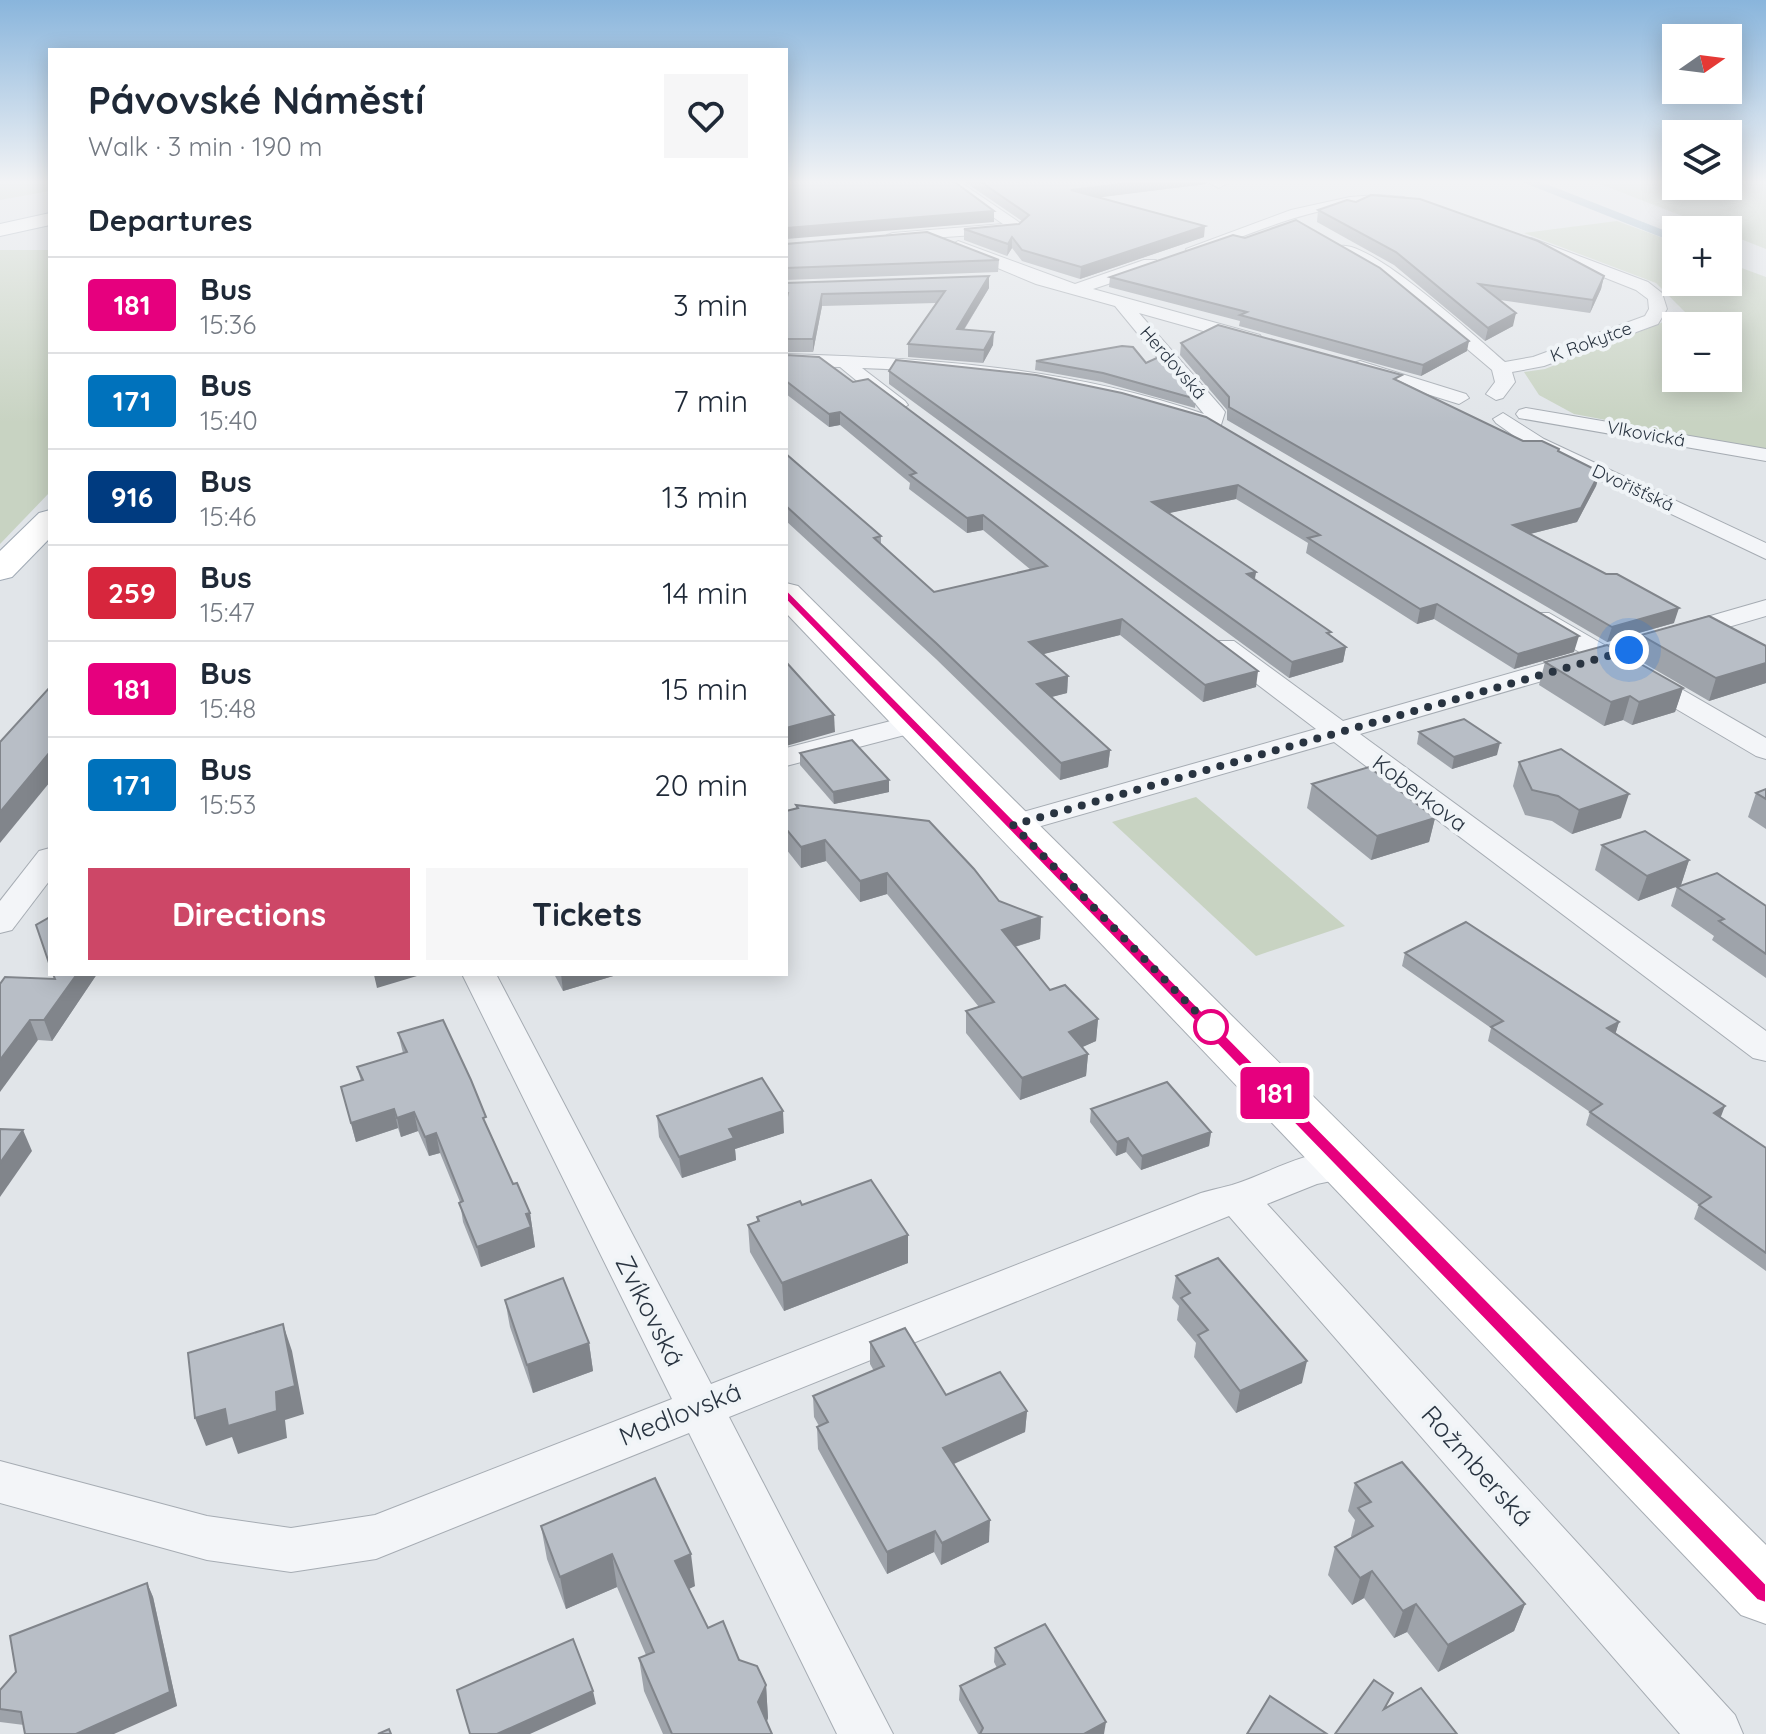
<!DOCTYPE html>
<meta charset="utf-8">
<style>
:root{--surface:#fff;--page:#f6f6f7;--text:#1f2937;--muted:#747a83;--line:#e0e1e3;--accent:#cd4767}
body{margin:0;font-family:Quicksand,sans-serif;background:var(--page);color:var(--text);height:100vh;display:flex;flex-direction:column;font-size:30px;white-space:nowrap}
*{box-sizing:border-box;margin:0}
p{font-size:26px;color:var(--muted)}
.icon{flex:none;width:44px;height:44px;fill:none;stroke:currentColor;stroke-width:2;stroke-linecap:round;stroke-linejoin:round}
.map{position:relative;flex:1;overflow:hidden}
.panel{position:absolute;left:48px;top:48px;width:740px;height:928px;display:flex;flex-direction:column;background:var(--surface);border-radius:0px;box-shadow:0 4px 20px #0003}
.panel>*{flex:none}
.badge{padding:0 16px;border-radius:6px;font-size:28px;line-height:52px}
.needle{width:52px;rotate:76deg}
.buttons{position:absolute;left:1662px;top:24px;display:grid;gap:16px}
.buttons a{display:grid;place-items:center;width:80px;height:80px;border-radius:0px;background:var(--surface);box-shadow:0 4px 20px #0003;font-size:40px}
.you{position:absolute;width:40px;height:40px;margin:-20px;border:6px solid #fff;border-radius:50%;background:#1a73e8;box-shadow:0 0 0 12px #1a73e833}
.map>.badge{position:absolute;translate:-50% -50%;box-shadow:0 0 0 4px #fff}
h2{padding:0 40px;font-size:30px;line-height:72px}
.round{display:grid;place-items:center;flex:none;width:84px;height:84px;border-radius:0px;background:var(--page)}
.summary{display:flex;align-items:center;justify-content:space-between;height:136px;padding:0 40px}
h1{font-size:38px;font-weight:800;line-height:60px}
.cta{display:flex;gap:16px;margin-top:auto;padding:16px 40px}
.cta a{flex:1;height:92px;border-radius:0px;background:var(--accent);color:#fff;font-size:32px;font-weight:800;line-height:92px;text-align:center}
.cta a+a{background:var(--page);color:var(--text)}
ul{padding:0;list-style:none}
li{display:flex;align-items:center;gap:24px;height:96px;padding:0 40px;border-top:2px solid var(--line)}
li div{flex:1}
li b{display:block;font-size:30px}
li em{font-style:normal}
li .badge{min-width:88px;font-weight:700;text-align:center}
.map>svg:first-child{display:block}
.green{fill:#c8d3c2;fill-rule:evenodd}
.water{fill:#9cb6c9}
.lines{fill:none;stroke-linecap:round;stroke-linejoin:round}
.street-casing{stroke:#a6acb3;stroke-width:2}
.secondary-casing{stroke:#a6acb3;stroke-width:2}
.primary-casing{stroke:#a0aab5;stroke-width:2}
.street{fill:#f3f5f8;fill-rule:evenodd}
.secondary{fill:#fff;fill-rule:evenodd}
.primary{fill:#fff;fill-rule:evenodd}
.wall{fill:#9ea3aa}
.shaded-wall{fill:#81858b}
.building{fill:#b8bec6;stroke:#81858b;stroke-width:2}
.line{fill:#e6007e;stroke:#fff;stroke-width:2}
.walk{stroke:#293441;stroke-width:8;stroke-dasharray:0 14.4}
.stop-dot{fill:#fff;stroke:#e6007e;stroke-width:4}
.labels{text-anchor:middle;stroke-width:8;stroke-linejoin:round;paint-order:stroke}
.far-street-label{font-size:18px;fill:#293441;stroke:#f0f4f7}
.street-label{font-size:22px;fill:#293441;stroke:#f0f4f7}
.near-street-label{font-size:26px;fill:#293441;stroke:#f0f4f7}
</style>
<div class="map">
<svg width="1766" height="1734" viewBox="0 0 1766 1734">
<rect width="100%" height="100%" fill="#e1e5e9"/>
<g class="green">
<polygon points="0,180 50,180 50,191 0,200"/>
<polygon points="1590,180 1676,180 1676,186 1728,186 1728,180 1766,180 1766,249 1728,234 1728,230 1718,230"/>
<path d="M1617,221L1676,243V282H1728V263L1766,277V450L1574,414L1539,395L1524,372L1545,369L1686,313L1656,283L1524,233ZM1676,326H1728V378H1676Z"/>
<polygon points="0,250 50,250 50,492 0,544"/>
<polygon points="1196,797 1345,926 1256,956 1112,822"/>
</g>
<polygon class="water" points="1517,180 1536,180 1676,235 1676,243"/>
<g class="lines">
<g class="street-casing">
<g id="street">
<polygon points="940,180 957,180 1026,227 1018,232 887,241 887,235 893,233 1003,224"/>
<polygon points="1204,180 1223,180 1226,184 1219,188"/>
<path d="M1377,195L1404,197L1412,202C1400,212 1367,204 1350,206C1298,212 1249,235 1200,252H1188L1186,249L1291,210L1350,197Z"/>
<path d="M1531,238L1648,282L1662,293L1667,309L1658,324L1544,366L1512,372L1515,382L1503,398L1496,400L1486,394L1495,382L1492,370L1380,275L1338,249L1340,246C1370,239 1478,339 1505,362L1533,357L1645,316L1649,309L1648,299L1636,290L1525,246L1523,243Z"/>
<path d="M958,241L1075,284L1144,260H1156L1158,264L1156,268L1093,289L1260,335L1262,339L1253,345L1139,313L1222,408L1225,412L1220,428C1200,433 1171,416 1151,409C1058,379 959,372 862,368L905,401L908,405L898,411L891,409L840,367L786,366V354C929,358 1068,367 1204,414L1115,306L1036,284L952,249L950,246Z"/>
<polygon points="1360,361 1466,394 1469,398 1459,404 1353,371 1350,367 1353,363"/>
<polygon points="1526,408 1766,449 1766,461 1519,418 1516,414 1519,410"/>
<polygon points="1503,413 1544,439 1766,543 1766,559 1530,447 1496,423 1493,419"/>
<polygon points="1766,600 1766,616 1626,657 1766,738 1766,759 1756,756 1600,664 1360,734 1766,1031 1766,1061 1753,1058 1334,742 1013,834 1002,832 998,825 1002,818 1316,729 1216,653 1212,647 1216,641 1234,641 1343,721 1581,653 1531,623 1527,618 1531,613 1549,613 1606,646"/>
<polygon points="914,715 924,718 928,724 924,730 786,766 786,748"/>
<polygon points="50,848 50,880 12,930 0,933 0,901 39,851"/>
<path d="M462,974H496L711,1384L1201,1193C1211,1190 1221,1188 1232,1185C1272,1173 1316,1142 1360,1155L1366,1165L1360,1175L1317,1184L1267,1204L1735,1715L1743,1734H1680L1229,1216L729,1417L893,1734H837L689,1433L376,1559L291,1572L207,1560L0,1503V1461L207,1516L291,1528L375,1515L672,1399Z"/>
</g>
</g>
<g class="secondary-casing">
<polygon id="secondary" points="786,583 798,586 1766,1545 1766,1624 1741,1615 786,613"/>
</g>
<g class="primary-casing">
<g id="primary">
<polygon points="50,213 50,225 0,236 0,224"/>
<polygon points="50,510 50,538 12,577 0,580 0,551 39,513"/>
</g>
</g>
<use href="#street" class="street"/>
<use href="#secondary" class="secondary"/>
<use href="#primary" class="primary"/>
</g>
<g class="wall">
<polygon points="962,180 1206,180 1206,184 1099,197 1204,237 1080,279 1022,261 1012,248 1007,256 964,240 964,229 1019,224 1022,221"/>
<polygon points="1318,210 1604,276 1601,289 1590,313 1500,300 1513,326 1485,341 1394,265 1317,222"/>
<polygon points="786,244 999,260 998,272 786,280"/>
<polygon points="989,276 989,288 964,330 993,345 983,363 908,357 908,344 936,303 822,306 813,352 786,352 786,283"/>
<polygon points="1110,277 1467,351 1421,376 1239,326 1240,321 1109,287"/>
<polygon points="1181,343 1400,381 1523,441 1558,451 1600,472 1596,486 1577,522 1530,534 1674,623 1607,642 1227,420 1227,410 1180,355"/>
<polygon points="786,355 1256,687 1203,702 1120,635 1043,654 1068,676 1067,693 1051,697 1110,750 1108,767 1060,780 936,659 786,521 786,454 881,536 881,544 934,592 1031,570 983,530 967,533 909,489 910,483 840,425 829,427 786,394"/>
<polygon points="1036,361 1146,363 1196,399 1195,408 1102,382 1035,370"/>
<polygon points="889,371 1036,375 1574,652 1514,669 1434,619 1417,624 1306,553 1308,543 1236,499 1168,513 1256,572 1255,579 1346,647 1343,662 1289,678 889,384"/>
<polygon points="1641,635 1766,646 1766,683 1709,701 1635,658"/>
<polygon points="1545,662 1683,688 1675,712 1632,725 1623,720 1604,726 1539,685"/>
<polygon points="1419,732 1497,755 1452,769 1417,744"/>
<polygon points="800,753 889,780 889,792 834,804 800,765"/>
<polygon points="1519,762 1621,818 1572,834 1552,821 1525,815 1513,786"/>
<polygon points="1312,784 1435,818 1429,842 1371,860 1307,808"/>
<polygon points="1766,789 1766,829 1748,817 1756,793"/>
<polygon points="796,805 999,901 1041,917 1040,939 1015,947 1050,990 1098,1019 1096,1041 1082,1047 1088,1054 1086,1076 1020,1100 966,1033 966,1011 979,1007 887,894 860,902 826,861 801,868 786,849 786,811 796,808"/>
<polygon points="1602,845 1689,860 1681,885 1638,901 1595,870"/>
<polygon points="1677,887 1766,906 1766,978 1712,940 1714,936 1671,906"/>
<polygon points="1405,953 1619,1022 1615,1034 1721,1118 1766,1148 1766,1271 1694,1219 1699,1205 1586,1125 1590,1112 1488,1041 1491,1028 1402,966"/>
<polygon points="53,974 142,974 140,976 97,974 52,1041 38,1040 0,984 55,979"/>
<polygon points="554,974 620,974 563,991"/>
<polygon points="398,1033 489,1130 513,1184 530,1213 535,1247 481,1267 463,1222 460,1202 440,1153 429,1156 418,1131 401,1137 398,1128 356,1142 341,1087 361,1081 357,1067 403,1053"/>
<polygon points="1091,1109 1211,1132 1209,1146 1141,1170 1126,1152 1116,1156 1090,1122"/>
<polygon points="657,1116 784,1133 735,1149 736,1160 682,1178 659,1137"/>
<polygon points="757,1217 908,1235 908,1263 784,1311 750,1252 748,1225 757,1222"/>
<polygon points="1176,1276 1302,1383 1236,1413 1194,1357 1196,1343 1177,1320 1179,1306 1172,1298"/>
<polygon points="505,1300 589,1343 593,1371 533,1393 510,1327"/>
<polygon points="870,1342 946,1395 1027,1411 1025,1432 954,1464 989,1542 941,1565 934,1552 887,1574 818,1449 817,1427 819,1426 814,1417 813,1396 874,1371 870,1364"/>
<polygon points="1355,1483 1525,1604 1514,1631 1438,1672 1407,1632 1394,1638 1364,1598 1352,1605 1328,1575 1335,1547 1352,1538 1351,1536 1355,1520 1348,1511"/>
<polygon points="541,1526 695,1586 688,1589 708,1628 766,1685 768,1718 767,1722 772,1734 663,1734 644,1691 639,1658 646,1655 617,1587 566,1609 547,1559"/>
<polygon points="147,1583 153,1597 177,1706 24,1725 0,1722 0,1690"/>
<polygon points="995,1648 1104,1734 978,1734 959,1700 960,1686 997,1668 994,1662"/>
</g>
<g class="shaded-wall">
<polygon points="1154,180 1206,180 1206,184 1071,201 1071,190"/>
<polygon points="994,211 994,222 786,239 786,228"/>
<polygon points="1205,226 1204,237 1080,279 1081,267"/>
<polygon points="1012,237 1012,248 1007,256 1008,244"/>
<polygon points="989,276 989,288 956,342 957,329"/>
<polygon points="1604,276 1601,289 1590,313 1593,300"/>
<polygon points="822,294 822,306 813,352 813,339"/>
<polygon points="1516,313 1513,326 1485,341 1488,328"/>
<polygon points="994,332 993,345 983,363 984,350"/>
<polygon points="1469,341 1467,351 1421,376 1423,365"/>
<polygon points="840,412 840,425 829,427 829,414"/>
<polygon points="1600,472 1596,486 1577,522 1510,539 1513,525"/>
<polygon points="1238,485 1236,499 1151,517 1152,502"/>
<polygon points="983,515 983,530 967,533 967,518"/>
<polygon points="1256,572 1253,586 1247,574"/>
<polygon points="1437,604 1434,619 1417,624 1420,609"/>
<polygon points="1679,608 1674,623 1607,642 1612,627"/>
<polygon points="1122,619 1120,635 1028,658 1029,642"/>
<polygon points="1579,636 1574,652 1514,669 1518,654"/>
<polygon points="1346,647 1343,662 1289,678 1292,662"/>
<polygon points="1766,663 1766,683 1709,701 1716,678"/>
<polygon points="1258,671 1256,687 1203,702 1205,685"/>
<polygon points="1068,676 1067,693 1036,701 1037,684"/>
<polygon points="1683,688 1675,712 1632,725 1639,702"/>
<polygon points="1630,696 1623,720 1604,726 1611,702"/>
<polygon points="834,715 835,732 786,746 786,728"/>
<polygon points="1500,743 1497,755 1452,769 1454,757"/>
<polygon points="1110,750 1108,767 1060,780 1061,763"/>
<polygon points="50,752 50,782 0,843 0,812"/>
<polygon points="889,780 889,792 834,804 833,792"/>
<polygon points="1629,794 1621,818 1572,834 1579,810"/>
<polygon points="1435,818 1429,842 1371,860 1377,836"/>
<polygon points="825,840 826,861 801,868 801,847"/>
<polygon points="1689,860 1681,885 1638,901 1647,876"/>
<polygon points="887,873 887,894 860,902 860,881"/>
<polygon points="1041,917 1040,939 1000,951 1002,930"/>
<polygon points="77,974 97,974 52,1041 44,1020"/>
<polygon points="376,974 417,974 417,976 377,988 374,975"/>
<polygon points="561,974 620,974 563,991"/>
<polygon points="1098,1019 1096,1041 1067,1054 1069,1032"/>
<polygon points="30,1020 38,1040 0,1092 0,1060"/>
<polygon points="1619,1022 1615,1035 1607,1028"/>
<polygon points="1088,1054 1086,1076 1020,1100 1022,1078"/>
<polygon points="1725,1106 1720,1119 1714,1113"/>
<polygon points="394,1109 398,1128 356,1142 351,1123"/>
<polygon points="783,1111 784,1133 735,1149 736,1160 682,1178 679,1157 729,1129"/>
<polygon points="414,1112 418,1131 401,1137 397,1118"/>
<polygon points="23,1130 32,1151 0,1197 0,1163"/>
<polygon points="1211,1132 1209,1146 1141,1170 1142,1156"/>
<polygon points="436,1133 440,1153 429,1156 425,1137"/>
<polygon points="1128,1138 1126,1152 1116,1156 1117,1142"/>
<polygon points="530,1213 535,1247 481,1267 477,1247 526,1214"/>
<polygon points="908,1235 908,1263 784,1311 782,1283"/>
<polygon points="283,1324 292,1351 304,1414 285,1420 287,1438 238,1454 232,1437 206,1446 195,1418 276,1392"/>
<polygon points="589,1343 593,1371 533,1393 527,1365"/>
<polygon points="1307,1361 1302,1383 1236,1413 1240,1391"/>
<polygon points="1027,1411 1025,1432 942,1469 943,1448"/>
<polygon points="990,1520 989,1542 941,1565 942,1543"/>
<polygon points="935,1531 934,1552 887,1574 887,1552"/>
<polygon points="612,1554 617,1587 566,1609 560,1577"/>
<polygon points="691,1554 695,1586 679,1594 675,1561"/>
<polygon points="1372,1571 1364,1598 1352,1605 1360,1578"/>
<polygon points="147,1583 153,1597 177,1706 114,1734 76,1734"/>
<polygon points="1416,1604 1407,1632 1394,1638 1403,1611"/>
<polygon points="1525,1604 1514,1631 1438,1672 1448,1645"/>
<polygon points="766,1685 768,1718 761,1734 758,1702"/>
<polygon points="593,1691 596,1704 530,1734 497,1734"/>
<polygon points="1106,1722 1104,1734 1084,1734"/>
</g>
<g class="building">
<polygon points="786,180 952,180 994,211 786,228"/>
<polygon points="978,180 1154,180 1071,190 1205,226 1081,267 1022,250 1012,237 1008,244 964,229 1019,224 1029,215"/>
<polygon points="1371,195 1420,199 1538,241 1604,276 1593,300 1479,284 1516,313 1488,328 1396,252 1318,210 1347,200 1356,202"/>
<polygon points="1296,220 1380,268 1469,341 1423,365 1240,315 1247,312 1110,277 1233,235 1245,238"/>
<polygon points="927,232 999,260 786,268 786,244"/>
<polygon points="989,276 957,329 994,332 984,350 908,344 945,291 822,294 813,339 786,339 786,301 788,293 786,293 786,283"/>
<polygon points="1218,325 1402,375 1394,379 1523,441 1542,441 1559,449 1558,451 1600,472 1581,508 1513,525 1606,574 1617,574 1679,608 1612,627 1229,407 1229,397 1181,343"/>
<polygon points="1122,346 1133,347 1146,363 1161,356 1196,399 1103,373 1036,361"/>
<polygon points="786,355 819,357 853,382 868,379 1258,671 1205,685 1122,619 1029,642 1068,676 1037,684 1110,750 1061,763 936,643 786,506 786,454 881,536 874,538 934,592 1047,566 983,515 967,518 910,475 916,473 840,412 829,414 786,381"/>
<polygon points="896,360 1036,375 1122,393 1206,417 1579,636 1518,654 1437,604 1420,609 1308,538 1320,535 1238,485 1152,502 1256,572 1247,574 1331,632 1327,633 1346,647 1292,662 889,371"/>
<polygon points="1709,616 1766,646 1766,663 1716,678 1641,635"/>
<polygon points="1607,645 1683,688 1639,702 1630,696 1611,702 1545,662"/>
<polygon points="786,662 834,715 786,728"/>
<polygon points="50,687 50,752 0,812 0,742"/>
<polygon points="1464,719 1500,743 1454,757 1419,732"/>
<polygon points="852,740 889,780 833,792 800,753"/>
<polygon points="1561,749 1629,794 1579,810 1558,796 1532,790 1519,762"/>
<polygon points="1369,767 1435,818 1377,836 1312,784"/>
<polygon points="1766,789 1766,799 1756,793"/>
<polygon points="796,805 929,821 974,869 999,901 1041,917 1002,930 1050,990 1065,985 1098,1019 1069,1032 1088,1054 1022,1078 966,1011 994,1002 887,873 860,881 825,840 801,847 786,829 786,811 798,808"/>
<polygon points="1645,831 1689,860 1647,876 1602,845"/>
<polygon points="1717,873 1766,906 1766,954 1719,921 1724,919 1677,887"/>
<polygon points="50,917 50,966 36,925"/>
<polygon points="1466,922 1619,1022 1607,1028 1725,1106 1714,1113 1766,1148 1766,1253 1699,1205 1711,1197 1590,1112 1602,1104 1491,1027 1503,1021 1405,953"/>
<polygon points="53,974 77,974 44,1020 30,1020 0,1060 0,984 5,977 55,979"/>
<polygon points="443,1020 471,1080 486,1117 483,1118 513,1184 517,1183 530,1213 526,1214 531,1227 477,1247 459,1203 463,1201 436,1133 425,1137 414,1112 397,1118 394,1109 351,1123 341,1087 363,1080 357,1067 407,1052 398,1033"/>
<polygon points="762,1078 783,1111 729,1129 734,1138 679,1157 657,1116"/>
<polygon points="1167,1082 1211,1132 1142,1156 1128,1138 1117,1142 1091,1109"/>
<polygon points="0,1129 23,1130 0,1163"/>
<polygon points="871,1180 908,1235 782,1283 748,1225 759,1221 757,1217 800,1201 802,1205"/>
<polygon points="1218,1258 1307,1361 1240,1391 1198,1335 1208,1330 1181,1298 1190,1293 1176,1276"/>
<polygon points="563,1278 589,1343 527,1365 505,1300"/>
<polygon points="283,1324 295,1386 276,1392 277,1411 228,1426 225,1409 195,1418 188,1353"/>
<polygon points="905,1328 946,1395 1000,1372 1027,1411 943,1448 990,1520 942,1543 935,1531 887,1552 817,1427 828,1422 813,1396 884,1366 870,1342"/>
<polygon points="1402,1462 1525,1604 1448,1645 1416,1604 1403,1611 1372,1571 1360,1578 1335,1547 1373,1526 1358,1508 1371,1502 1355,1483"/>
<polygon points="655,1478 691,1554 675,1561 708,1628 723,1621 739,1660 757,1666 766,1685 758,1702 772,1734 672,1734 639,1658 654,1652 612,1554 560,1577 541,1526"/>
<polygon points="147,1583 170,1692 76,1734 25,1734 21,1712 0,1709 0,1690 16,1672 10,1636"/>
<polygon points="1045,1624 1106,1722 1084,1734 980,1734 983,1728 960,1686 1005,1664 995,1648"/>
<polygon points="573,1639 593,1691 497,1734 470,1734 457,1690"/>
<polygon points="1374,1680 1393,1693 1384,1709 1421,1688 1457,1734 1335,1734"/>
<polygon points="1270,1696 1327,1734 1247,1734"/>
<polygon points="389,1729 391,1734 378,1734"/>
</g>
<linearGradient id="sky" x2="0" y2="1"><stop stop-color="#89b5dc"/><stop offset="0.43" stop-color="#f2f3f5"/><stop offset="1" stop-color="#f2f3f5" stop-opacity="0"/></linearGradient>
<rect width="1766" height="423" fill="url(#sky)"/>
<polygon class="line" points="786,589 1766,1584 1766,1603 1757,1600 782,596 782,590"/>
<g class="lines">
<polyline class="walk" points="1211,1027 1213,1029 1013,825 1629,650"/>
</g>
<circle class="stop-dot" cx="1211" cy="1027" r="16"/>
<g class="labels">
<g class="far-street-label">
<text transform="translate(1591 342) rotate(-20)" y="6">K Rokytce</text>
<text transform="translate(1173 363) rotate(49)" y="6">Herdovská</text>
<text transform="translate(1646 434) rotate(10)" y="6">Vlkovická</text>
<text transform="translate(1633 488) rotate(25)" y="6">Dvořišťská</text>
</g>
<g class="street-label">
<text transform="translate(1420 793) rotate(37)" y="8">Koberkova</text>
</g>
<g class="near-street-label">
<text transform="translate(650 1311) rotate(63)" y="9">Zvíkovská</text>
<text transform="translate(680 1414) rotate(-22)" y="9">Medlovská</text>
<text transform="translate(1477 1466) rotate(48)" y="9">Rožmberská</text>
</g>
</g>
</svg>
<div class="buttons">
<a><svg class="needle" viewBox="-14 -14 28 28"><path d="M0-13l5 13h-10z" fill="#e53935"/><path d="M0 13l5-13h-10z" fill="#747a83"/></svg></a>
<a><svg class="icon" aria-label="layers" viewBox="0 0 24 24"><path d="M12 4l9 5-9 5-9-5zM3 14l9 5 9-5"/></svg></a>
<a>+</a>
<a>−</a>
</div>
<div class="you" style="left:1629px;top:650px"></div>
<b class="badge" style="left:1275px;top:1093px;background:#e6007e;color:#fff">181</b>
<section class="panel">
<div class="summary"><div><h1>Pávovské Náměstí</h1><p>Walk · 3 min · 190 m</p></div><a class="round"><svg class="icon" aria-label="heart" viewBox="0 0 24 24"><path d="M12 20l-8-8c-3-5 5-10 8-4 3-6 11-1 8 4z"/></svg></a></div>
<h2>Departures</h2>
<ul>
<li><span class="badge" style="background:#e6007e;color:#fff">181</span><div><b>Bus</b><p>15:36</p></div><em>3 min</em></li>
<li><span class="badge" style="background:#0072bc;color:#fff">171</span><div><b>Bus</b><p>15:40</p></div><em>7 min</em></li>
<li><span class="badge" style="background:#003b80;color:#fff">916</span><div><b>Bus</b><p>15:46</p></div><em>13 min</em></li>
<li><span class="badge" style="background:#d7263d;color:#fff">259</span><div><b>Bus</b><p>15:47</p></div><em>14 min</em></li>
<li><span class="badge" style="background:#e6007e;color:#fff">181</span><div><b>Bus</b><p>15:48</p></div><em>15 min</em></li>
<li><span class="badge" style="background:#0072bc;color:#fff">171</span><div><b>Bus</b><p>15:53</p></div><em>20 min</em></li>
</ul>
<div class="cta"><a>Directions</a><a>Tickets</a></div>
</section>
</div>
